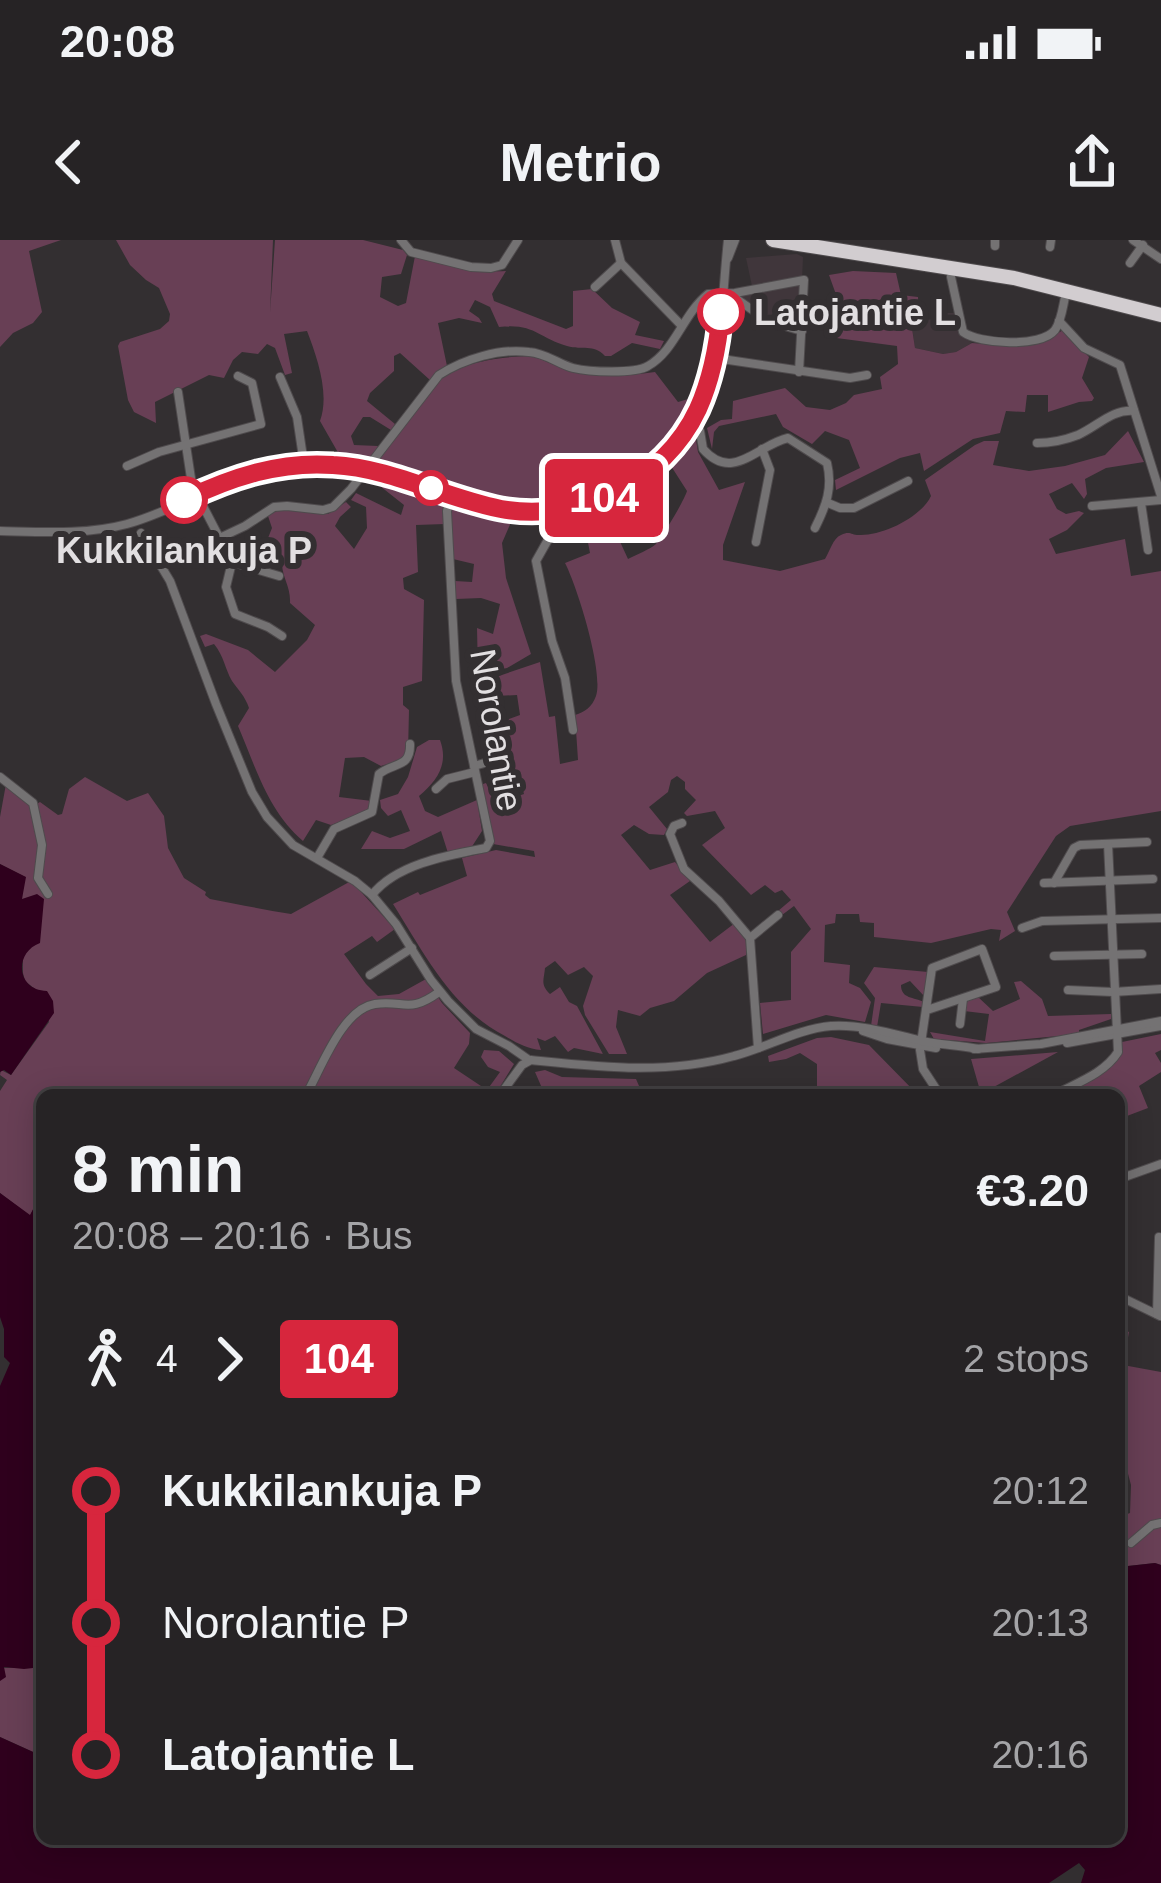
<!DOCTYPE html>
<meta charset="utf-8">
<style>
:root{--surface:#262325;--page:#322f32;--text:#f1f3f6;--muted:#a4a4a7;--line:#424042}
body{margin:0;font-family:Arial,sans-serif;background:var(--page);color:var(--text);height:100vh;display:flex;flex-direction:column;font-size:45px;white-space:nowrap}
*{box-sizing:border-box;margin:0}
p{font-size:39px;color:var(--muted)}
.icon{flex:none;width:66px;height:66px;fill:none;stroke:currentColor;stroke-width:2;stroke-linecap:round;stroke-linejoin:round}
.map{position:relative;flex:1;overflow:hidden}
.panel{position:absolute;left:36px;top:849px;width:1089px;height:756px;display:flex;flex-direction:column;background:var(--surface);border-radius:18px;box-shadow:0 6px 30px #0003,0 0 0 3px var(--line)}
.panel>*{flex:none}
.badge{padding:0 24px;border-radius:9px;font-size:42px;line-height:78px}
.map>.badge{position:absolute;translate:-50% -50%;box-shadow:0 0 0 6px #fff}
.legs{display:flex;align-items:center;gap:18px;height:132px;padding:0 36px;font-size:39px}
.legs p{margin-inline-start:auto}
.headline{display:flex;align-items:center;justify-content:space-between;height:204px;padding:0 36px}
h1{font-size:66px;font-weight:600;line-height:90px}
ul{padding:0 36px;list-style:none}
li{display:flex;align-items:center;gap:42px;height:132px;font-size:45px}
li i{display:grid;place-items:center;width:18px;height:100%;margin:0 15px;background:currentColor}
li i::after{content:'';width:30px;height:30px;margin:-15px;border:9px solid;border-radius:50%;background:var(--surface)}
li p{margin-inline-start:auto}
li:first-child i{background:linear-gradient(#0000 50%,currentColor 0)}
li:last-child i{background:linear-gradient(currentColor 50%,#0000 0)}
.status{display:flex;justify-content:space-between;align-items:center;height:84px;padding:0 60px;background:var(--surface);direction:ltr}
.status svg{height:33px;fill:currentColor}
header{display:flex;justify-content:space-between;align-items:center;height:156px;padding:0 36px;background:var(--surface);font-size:54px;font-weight:600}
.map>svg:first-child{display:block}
.built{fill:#40363b}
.green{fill:#683f55}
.water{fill:#2f001d}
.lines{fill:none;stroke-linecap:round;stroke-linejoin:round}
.minor-casing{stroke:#4f4b4d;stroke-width:10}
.highway-casing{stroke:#4f4b4d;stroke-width:16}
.minor{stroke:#747273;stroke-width:8}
.highway{stroke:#d2cdd0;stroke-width:14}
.line-1-casing{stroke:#fff;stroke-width:27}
.line-1{stroke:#d7263d;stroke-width:18}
.stop-1-dot{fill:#fff;stroke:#d7263d;stroke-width:6}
.labels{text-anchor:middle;stroke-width:12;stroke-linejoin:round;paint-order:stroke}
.stop-label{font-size:36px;font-weight:bold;fill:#e2dfe1;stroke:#332f31;text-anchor:start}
.street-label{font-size:36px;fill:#e2dfe1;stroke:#332f31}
</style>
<div class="status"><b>20:08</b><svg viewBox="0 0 49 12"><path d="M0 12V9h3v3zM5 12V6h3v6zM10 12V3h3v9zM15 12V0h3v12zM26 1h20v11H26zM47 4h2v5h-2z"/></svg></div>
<header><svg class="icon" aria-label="back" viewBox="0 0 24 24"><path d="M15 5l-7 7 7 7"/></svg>Metrio<svg class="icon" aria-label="share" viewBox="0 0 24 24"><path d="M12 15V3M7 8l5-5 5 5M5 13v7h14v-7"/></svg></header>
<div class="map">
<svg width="1161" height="1643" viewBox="0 0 1161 1643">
<rect width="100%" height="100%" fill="#332f31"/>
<g class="built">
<polygon points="797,14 803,17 800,89 780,84 739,60 739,50 752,46 746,18"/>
<polygon points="940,73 955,73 958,92 972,103 956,112 943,114 915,108 911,81 935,79"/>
</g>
<g class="green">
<polygon points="0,0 61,0 29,11 42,72 33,83 13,93 0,107"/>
<path d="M116,0H273L270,73L275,0H363L403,10L407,15L401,34L382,37L380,57L398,66L406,63L415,16C445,23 475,33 506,31L492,54L494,61L566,89L573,86V51L592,49L612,68L640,82L635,95L664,101L660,109L632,103L611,116H605C593,103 583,111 567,106C538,98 535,83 499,87L490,67L475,60L469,71L479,78L482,83L459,78L438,83L447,126L430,140L400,113L394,116V131L370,153L367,161L395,184L391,190L370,177H363L351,196L354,205L378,206L370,219L340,216L320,181C330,154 317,117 307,91L284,94L292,133L285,135L275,108L267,104L258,114L242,112L233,120L224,138L209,135L155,162L156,183L134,172L128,160L118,106L120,102L160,89L169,81L170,74L159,48L146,40L130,25Z"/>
<polygon points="853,31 896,33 901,55 918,57 919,79 911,82 915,108 943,114 956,112 972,103 998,105 1042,103 1063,90 1089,117 1082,138 1094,158 1092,161 1079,162 1048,172 1048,155 1027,155 1025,172 1006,171 1000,193 973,199 924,231 920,213 900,218 836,250 835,240 860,228 849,200 825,191 812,204 783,187 776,174 719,186 714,192 712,209 707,188 721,180 732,179 733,161 785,148 806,167 830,170 846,163 854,155 882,149 880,137 898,124 897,106 829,97 825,68 838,60 829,35"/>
<path d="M529,116C543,118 553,126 566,129C594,137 627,136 655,132L678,162L695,157L697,161C689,174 683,189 674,201C638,250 567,274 508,266C486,263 466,255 445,248C424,241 394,236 377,221C394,197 409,169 429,148C453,123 496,117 529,116Z"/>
<path d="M1128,191L1144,222L1106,228L1085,239L1087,254L1084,259L1072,243L1049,254L1057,269L1066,274L1079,271L1084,273L1067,290L1049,299L1056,314L1125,299L1131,336L1161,331V571L1070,586L1056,596L1007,672L1015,691L999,701L1001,690L991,689L931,703L874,697V683L860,682L859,674H836L835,683L825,685L824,722L850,725L849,743L860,748L871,762L865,782L826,775L763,794L760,763L791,760V712L811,689L794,666L782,675L778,671L791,660L782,650L775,653L765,645L751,655L702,605L725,588L715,571L687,576L684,573L696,560L685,549V542L677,536L671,540L668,552L649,567L667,589L664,595L649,594L634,585L621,595L650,630L675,622L690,641L670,655L710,702L735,683L746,698V715L707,733L674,761L650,768L640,776L618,770L616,787L627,814H609L585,775L583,766L593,736L584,727L568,735L555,721L545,728C544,740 540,744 550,754L560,747L569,762L577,766L603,814L574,808L568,812L555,796L545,801L537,798L541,810C527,809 517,803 505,796C451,768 424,713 393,664L418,652L420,655L467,636L462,618L496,610L535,617L534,611L493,604L480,545L486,543L489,549L496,548V536L506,535L515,557L524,554C521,539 508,528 497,520L509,479L520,475L517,455L496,456L487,440L540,422L549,477L555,476L560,524L578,520L575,475C585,472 592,467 596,456C604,432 577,346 565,323L590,313L585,287L595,284V272L605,269L628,319C637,314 649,310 656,304C662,298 685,259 687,251L671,226L695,194L698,212L719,250L745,242L723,305V320L780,331L825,319C830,311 833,298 841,295C851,290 851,296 861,295C884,295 921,277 931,256L925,240L975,205L984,201H999L993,225L1029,231L1065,226L1105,215Z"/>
<path d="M383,242L444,262L445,284L416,285L418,332L403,338L404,349L424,360L422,441L403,447V465L409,470L408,513L403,519L381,526L364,517L345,518L339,557L372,561L371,570L331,585L316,580L303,601C268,571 256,528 238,486L249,468C245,456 239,451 232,441C225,429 224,416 214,404L205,407L200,396L206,394L248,410L275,432L307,400L315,385L290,363C291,344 279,335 283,317L268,298L272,288L267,273L282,270L328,274L346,262L351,267L340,277L335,286L354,309L367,288L366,267L351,260L356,253L401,275L404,265L380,246Z"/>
<polygon points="450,263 489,276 512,280 502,303 506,338 531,414 507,428 478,434 477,388 493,394 500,364 481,358 456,359 455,341 472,342 474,324 453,319"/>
<path d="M429,500H440C449,524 437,541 419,556L425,571L438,577L477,560L482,591L471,608L448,613L441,591L404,609H361L372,591L390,598L410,591L401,570L388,576L381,568L380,560L398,554L408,537L417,507Z"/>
<path d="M85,537L127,561L148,553L164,576L168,608L184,638L206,652L205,655L210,659C238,664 264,670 291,674L351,641L395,689L377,702L372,696L344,714L366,744L378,756L399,754L426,739L442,763L470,793L469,804L454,828L487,850L500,832L488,827L481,817L484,810L499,811L514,824L495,855H42V952L30,976L0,953V851L7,840L0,835L1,830L11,835L49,782L40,753L25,741L23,733L22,650L25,637L0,624V577L6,544L33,566L40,562L58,575L62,574L69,549Z"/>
<path d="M874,727L928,732L925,757L910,741L901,745C901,759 914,757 924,762L923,767L881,763L877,787L871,786L875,758L864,743Z"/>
<polygon points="1021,741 1042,759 1048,776 1111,774 1111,779 1079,790 1079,794 986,803 934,799 930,792 985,801 989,774 964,771 964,763 977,756 993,771 1020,759 1014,742"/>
<polygon points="1161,794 1161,810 1155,813 1161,823 1161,832 1139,846 1148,868 1119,879 1119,855 1082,855 1078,845 1121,813 1122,802"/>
<polygon points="831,797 869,805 918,855 808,855 817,848 817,824 800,813 786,819 769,822 768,816 817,798"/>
<polygon points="1058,812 981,854 971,819"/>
<polygon points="545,830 562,837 636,839 643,855 545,855 535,832"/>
<polygon points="1119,1088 1129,1092 1123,1125 1161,1132 1161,1325 1155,1323 1119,1327 1119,1277 1130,1273 1131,1245 1126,1226 1119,1224"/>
<polygon points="42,1427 42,1516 0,1497 0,1441 3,1428"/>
</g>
<g class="water">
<path d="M0,624L26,637L22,659L37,654L44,659L40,703C13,713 17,751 47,751L53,761L54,773L11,835L4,830L0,832Z"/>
<polygon points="42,952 42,1427 24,1429 4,1427 6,1437 0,1441 0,1146 10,1123 4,1117 4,1089 0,1077 0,953 30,975"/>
<polygon points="1155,1323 1161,1325 1161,1643 1081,1643 1085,1630 1079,1623 1049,1643 0,1643 0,1497 42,1516 42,1599 1119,1599 1119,1327"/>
</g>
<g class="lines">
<g class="minor-casing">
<g id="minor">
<polyline points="401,0 411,12 471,27 491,28 502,25 518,0"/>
<polyline points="615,0 621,23 681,85"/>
<polyline points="995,0 995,6"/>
<polyline points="1133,0 1161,19"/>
<polyline points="1050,7 1051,0"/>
<polyline points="728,18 735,0"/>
<polyline points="1130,23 1143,5"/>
<path d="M951,37L963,92C979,104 1041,108 1055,90C1062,80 1063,64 1066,53"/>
<polyline points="595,47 621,23"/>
<polyline points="731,55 768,81 802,91"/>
<polyline points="1059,81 1084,108 1120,125 1161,256"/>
<polyline points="715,118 850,138 867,135"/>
<polyline points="280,137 297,177 304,224"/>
<polyline points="178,152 192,245 232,322 226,347 235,374 268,387 282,396"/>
<path d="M691,184L700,191L703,209C733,243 757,205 788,198L827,223C833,248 826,266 815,288"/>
<path d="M1037,203C1052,203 1065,200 1078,195C1098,186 1112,169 1134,171"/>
<polyline points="127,226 159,212 261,184 252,143 238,136"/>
<polyline points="828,263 840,268 854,268 908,241"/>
<polyline points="1141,263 1148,310"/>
<polyline points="1092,266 1161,260"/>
<polyline points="544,271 549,298 536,321 552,401 565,438 573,490"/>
<path d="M0,291C42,292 86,295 127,284C188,267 230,230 298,225C368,220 426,252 492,267C589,290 684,229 711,135C723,92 723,44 728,0"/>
<polyline points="141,293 170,341 216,464 252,552 267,577 293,605 355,641 372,655 396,684 431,740 448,761 476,789 509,806 529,820"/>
<polyline points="756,302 770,230 762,209"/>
<polyline points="232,322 279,336"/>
<path d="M162,325L245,286L274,267L287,266L323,270L333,267L351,249L439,135C464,119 500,108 529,112C546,113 558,124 573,128C589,132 635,134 648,126C675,111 683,74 708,54L735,53L804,40L799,132"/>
<polyline points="474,526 495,520 502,494"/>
<polyline points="0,537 33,563 42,605 38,638 48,654"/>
<polyline points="436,549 447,539 475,532"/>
<polyline points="682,583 674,586 670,594 684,629 719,661 750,698 758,808"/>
<path d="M317,618L334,589L372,572L379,534C394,522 411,528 410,504"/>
<polyline points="1044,643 1153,639"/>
<polyline points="1054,643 1074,608 1080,605 1147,602"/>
<path d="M372,655C396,624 449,615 486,608L490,601L456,441L447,271L451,255"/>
<polyline points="1022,688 1042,681 1161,678"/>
<polyline points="750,698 778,675"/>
<polyline points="1054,716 1142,714"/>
<polyline points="370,735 412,708"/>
<polyline points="1068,750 1113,752 1161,749"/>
<polyline points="927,770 996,747 982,709 932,728 920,810 923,829 940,855"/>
<polyline points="960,784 963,759"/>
<polyline points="863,791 887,799 936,808"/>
<polyline points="1067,803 1161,786"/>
<polyline points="974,809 1041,804 1161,781"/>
<path d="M306,855C321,829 342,769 375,764C405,760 409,774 439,752"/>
<path d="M500,855L522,825L531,820C600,827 666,835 734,816C766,808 797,789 831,786C862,784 893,794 922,801C940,805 959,805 978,809"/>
<path d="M1054,855C1076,843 1104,834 1118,812L1108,604"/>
<polyline points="1119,939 1161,924"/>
<polyline points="1119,1056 1160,1076"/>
<polyline points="1157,1074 1159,997"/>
<polyline points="1131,1303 1152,1285 1161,1283"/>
</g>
</g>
<g class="highway-casing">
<polyline id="highway" points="773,0 1014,38 1161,75"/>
</g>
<use href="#minor" class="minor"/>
<use href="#highway" class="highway"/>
</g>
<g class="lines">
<g class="line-1-casing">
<path id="line-1" d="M184,260C232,237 280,221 333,225C392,228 444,258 501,269C579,283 664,242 698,169C712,138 718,105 721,72"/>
</g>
<use href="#line-1" class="line-1"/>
</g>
<g class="stop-1-dot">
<circle cx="721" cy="72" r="21"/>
<circle cx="431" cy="248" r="15"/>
<circle cx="184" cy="260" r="21"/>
</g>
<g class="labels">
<g class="stop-label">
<text x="754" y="85">Latojantie L</text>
<text x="184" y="323" text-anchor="middle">Kukkilankuja P</text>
</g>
<g class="street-label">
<text transform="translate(497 490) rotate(80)" y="13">Norolantie</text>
</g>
</g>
</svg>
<b class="badge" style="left:604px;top:258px;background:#d7263d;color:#fff">104</b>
<section class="panel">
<div class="headline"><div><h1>8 min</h1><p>20:08 – 20:16 · Bus</p></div><b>€3.20</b></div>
<div class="legs"><svg class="icon" aria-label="walk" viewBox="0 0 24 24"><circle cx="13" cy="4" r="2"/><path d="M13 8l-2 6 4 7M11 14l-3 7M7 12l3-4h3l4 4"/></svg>4<svg class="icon" aria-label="forward" viewBox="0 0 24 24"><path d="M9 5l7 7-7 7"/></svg><b class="badge" style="background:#d7263d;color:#fff">104</b><p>2 stops</p></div>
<ul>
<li><i style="color:#d7263d"></i><b>Kukkilankuja P</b><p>20:12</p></li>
<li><i style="color:#d7263d"></i><span>Norolantie P</span><p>20:13</p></li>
<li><i style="color:#d7263d"></i><b>Latojantie L</b><p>20:16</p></li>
</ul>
</section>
</div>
